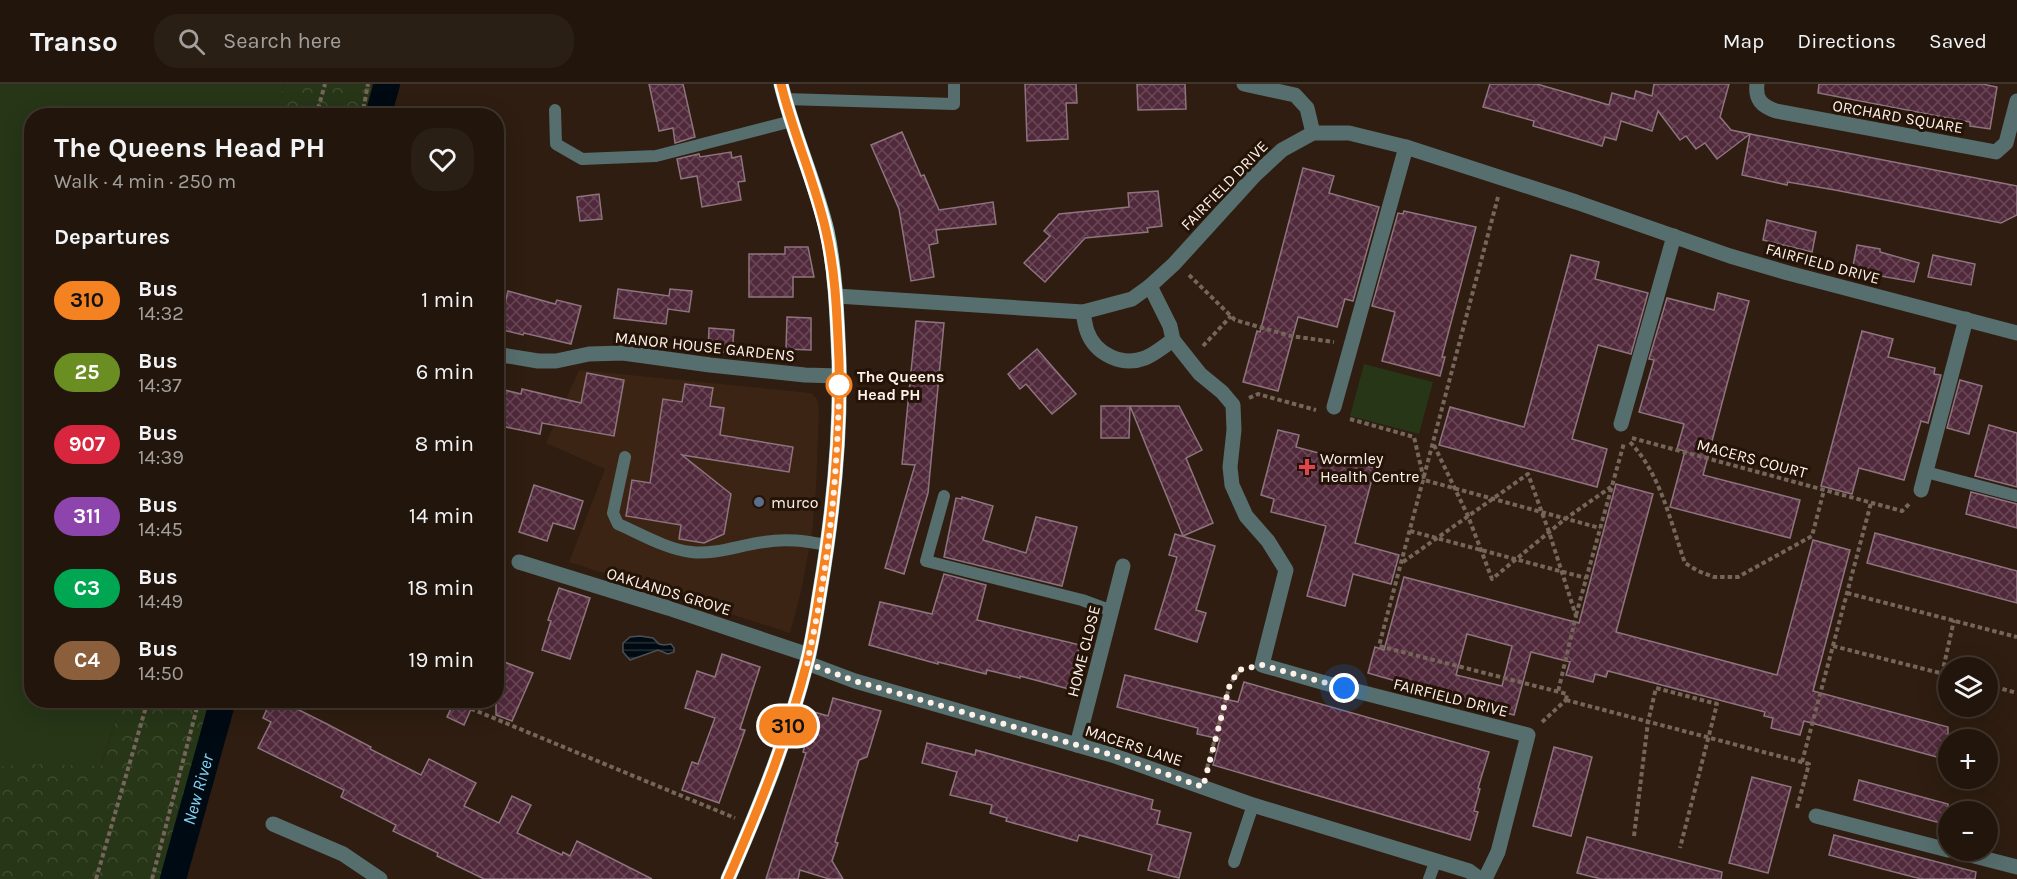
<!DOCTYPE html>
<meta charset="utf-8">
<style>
:root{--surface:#22160c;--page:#2a1f15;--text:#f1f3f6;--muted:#a29f9d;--line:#3f352d}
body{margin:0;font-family:Karla,sans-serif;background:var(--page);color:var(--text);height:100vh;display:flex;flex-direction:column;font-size:22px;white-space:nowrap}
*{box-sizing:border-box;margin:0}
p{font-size:20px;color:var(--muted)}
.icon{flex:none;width:33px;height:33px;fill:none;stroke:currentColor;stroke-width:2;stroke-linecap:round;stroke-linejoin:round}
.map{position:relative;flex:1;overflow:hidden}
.panel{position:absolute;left:24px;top:24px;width:480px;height:600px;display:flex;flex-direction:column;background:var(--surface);border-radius:24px;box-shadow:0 6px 24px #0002,0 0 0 2px var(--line)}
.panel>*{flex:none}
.badge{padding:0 12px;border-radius:20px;font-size:21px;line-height:39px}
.controls{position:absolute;left:1938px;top:573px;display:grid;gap:12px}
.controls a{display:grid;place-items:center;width:60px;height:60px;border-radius:50%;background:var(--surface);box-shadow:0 6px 24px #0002,0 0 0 2px var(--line);font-size:30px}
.you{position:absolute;width:30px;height:30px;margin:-15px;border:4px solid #fff;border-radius:50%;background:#1a73e8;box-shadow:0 0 0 9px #1a73e833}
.map>.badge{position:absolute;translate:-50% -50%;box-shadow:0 0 0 3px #fff}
h2{padding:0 30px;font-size:22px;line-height:54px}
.round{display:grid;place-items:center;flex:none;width:63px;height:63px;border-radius:24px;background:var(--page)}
.headline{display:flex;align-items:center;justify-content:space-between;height:102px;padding:0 30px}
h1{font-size:28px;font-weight:700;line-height:45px}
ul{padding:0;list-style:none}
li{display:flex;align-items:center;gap:18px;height:72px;padding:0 30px}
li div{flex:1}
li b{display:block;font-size:22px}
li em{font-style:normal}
li .badge{min-width:66px;font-weight:700;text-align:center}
header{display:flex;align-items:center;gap:36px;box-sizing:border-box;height:84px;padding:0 30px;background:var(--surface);border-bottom:2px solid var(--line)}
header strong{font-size:28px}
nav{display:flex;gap:33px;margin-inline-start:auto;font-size:21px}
.search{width:420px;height:54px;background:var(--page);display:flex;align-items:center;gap:15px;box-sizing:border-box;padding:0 21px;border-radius:24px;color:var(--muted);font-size:22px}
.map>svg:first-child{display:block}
.built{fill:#3b2413}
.green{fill:#263617}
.forest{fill:url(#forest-crowns)}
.water{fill:url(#water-rules);stroke:#4c4f53;stroke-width:1.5}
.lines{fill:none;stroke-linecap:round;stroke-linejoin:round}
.canal{stroke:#000a13;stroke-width:26}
.building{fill:url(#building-cross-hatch);stroke:#8e747f;stroke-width:1.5;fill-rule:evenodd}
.path{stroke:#75655a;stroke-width:4;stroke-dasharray:4.5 3;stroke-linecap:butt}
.service{stroke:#566e6d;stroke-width:12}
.minor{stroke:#566e6d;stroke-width:15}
.primary{stroke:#8abdbb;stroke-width:15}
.line-casing{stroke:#fff;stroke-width:14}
.line{stroke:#f58220;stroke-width:9}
.walk{stroke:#fef1e9;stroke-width:6;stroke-dasharray:0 10.8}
.stop-dot{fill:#fff;stroke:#f58220;stroke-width:3}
.health-dot{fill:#e0444e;stroke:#241307;stroke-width:2}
.service-dot{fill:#5c6f8a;stroke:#241307;stroke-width:2}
.labels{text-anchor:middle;stroke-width:6;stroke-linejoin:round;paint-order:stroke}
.street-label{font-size:16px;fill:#fef1e9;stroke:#241307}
.stop-label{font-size:16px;font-weight:bold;fill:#fef1e9;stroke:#241307;text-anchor:start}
.poi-label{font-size:16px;fill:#fef1e9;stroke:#241307;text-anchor:start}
.water-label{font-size:18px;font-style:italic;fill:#82d3f6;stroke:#241307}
</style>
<header>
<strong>Transo</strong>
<div class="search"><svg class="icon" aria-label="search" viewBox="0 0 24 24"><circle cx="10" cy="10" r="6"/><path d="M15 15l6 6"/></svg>Search here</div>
<nav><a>Map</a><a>Directions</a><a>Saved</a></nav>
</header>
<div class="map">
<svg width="2017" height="795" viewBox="0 0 2017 795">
<defs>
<pattern id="forest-crowns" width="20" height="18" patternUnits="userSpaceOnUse" patternTransform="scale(1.5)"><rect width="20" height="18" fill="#263617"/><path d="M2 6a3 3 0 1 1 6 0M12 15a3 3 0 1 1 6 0" fill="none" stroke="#3c4a2e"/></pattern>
<pattern id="water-rules" width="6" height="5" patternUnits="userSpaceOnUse" patternTransform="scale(1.5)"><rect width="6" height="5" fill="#000a13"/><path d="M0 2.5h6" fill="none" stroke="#262e35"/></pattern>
<pattern id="building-cross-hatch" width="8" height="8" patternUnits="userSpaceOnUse" patternTransform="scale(1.5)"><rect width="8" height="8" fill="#50293b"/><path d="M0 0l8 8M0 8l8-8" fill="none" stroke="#6a4857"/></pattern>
</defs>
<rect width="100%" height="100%" fill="#2e1d10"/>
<polygon class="built" points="579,286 811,309 817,315 819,326 816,405 812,449 801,508 790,549 569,478 605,385 546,359"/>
<g class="green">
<polygon points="0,0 284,0 276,31 32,32 32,616 122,617 64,795 0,795"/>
<polygon points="1364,280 1433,298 1419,350 1350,332"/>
</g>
<g class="forest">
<polygon points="284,0 372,0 365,31 276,31"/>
<polygon points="122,617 213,617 163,795 0,795 0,683 24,680 101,682"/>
</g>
<polygon class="water" points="640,552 653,554 659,560 664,561 671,560 674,564 674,568 668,570 658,566 630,576 623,568 623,559 630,553"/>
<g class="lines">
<g class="canal">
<polyline points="378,32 387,0"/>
<path id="s1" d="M173,795L223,616"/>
</g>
</g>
<g class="building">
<polygon points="649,0 683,0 695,53 675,59 673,44 659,47"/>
<polygon points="1025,0 1076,0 1077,19 1066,19 1068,55 1027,57"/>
<polygon points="1137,0 1185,0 1186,25 1138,26"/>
<polygon points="1490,0 1537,0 1609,21 1612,9 1634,15 1636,7 1652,12 1654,0 1729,0 1720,33 1731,46 1750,50 1717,75 1705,59 1696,65 1686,52 1680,56 1658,27 1652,47 1621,37 1616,56 1605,53 1602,62 1533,42 1534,37 1483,23"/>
<polygon points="1819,0 1982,0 1997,3 1990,45 1970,42 1970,38 1818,9"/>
<polygon points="902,48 921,92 924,91 939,126 993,118 996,140 936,146 938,159 929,161 934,193 911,197 899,125 871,61"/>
<polygon points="1750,50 2017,102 2017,131 2001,139 1835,106 1788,98 1787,101 1742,91"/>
<polygon points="731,68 732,74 741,72 745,97 738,98 741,116 702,123 697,92 681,95 677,75 699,70 700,73"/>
<polygon points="1303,84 1334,92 1329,109 1379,123 1353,217 1345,215 1337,243 1298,233 1278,307 1243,298 1257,247 1260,248"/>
<polygon points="1158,107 1162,142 1147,144 1148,148 1085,154 1045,198 1024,179 1050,152 1044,147 1059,130 1129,123 1128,109"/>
<polygon points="599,110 602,135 580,137 577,113"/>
<polygon points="1404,127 1476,143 1442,273 1445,273 1440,292 1382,277 1395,228 1372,222 1398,129 1403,130"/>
<polygon points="1767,136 1816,148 1812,168 1763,156"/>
<polygon points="1857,161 1880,165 1880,168 1919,179 1914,198 1852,187"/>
<polygon points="785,163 808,163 814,193 793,193 793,213 749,213 749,170 785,170"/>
<polygon points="1571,171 1599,178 1595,195 1648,209 1631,270 1598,261 1572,355 1607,365 1597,403 1439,361 1450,323 1524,343"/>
<polygon points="1933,171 1975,180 1971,201 1928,193"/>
<polygon points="618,205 669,212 670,205 692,207 689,228 668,225 666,240 614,234"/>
<polygon points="508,207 555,220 557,216 581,222 571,260 524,249 523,251 499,245"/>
<polygon points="1718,209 1749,217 1703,391 1800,416 1790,454 1670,423 1685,367 1677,365 1684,340 1639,328 1654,276 1649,275 1667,214 1714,226"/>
<polygon points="787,233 811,234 811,266 786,265"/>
<polygon points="916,237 944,239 928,409 904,490 885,484 915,381 902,380"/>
<polygon points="709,244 734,246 732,269 708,267"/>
<polygon points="1862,247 1893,255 1888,273 1935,284 1934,290 1941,291 1928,339 1921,337 1904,396 1859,384 1852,410 1821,402"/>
<polygon points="1037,265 1076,310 1052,330 1026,300 1020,305 1008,290"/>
<polygon points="587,289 624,296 614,352 542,339 540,350 496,341 496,304 521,310 522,305 581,319"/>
<polygon points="1960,296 1982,302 1969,350 1947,344"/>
<polygon points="685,300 713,304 710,322 724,324 720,351 793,363 789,388 682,371 731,410 724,450 704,459 679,455 681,441 626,432 632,396 650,399 663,315 682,318"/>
<polygon points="1101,322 1179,322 1202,366 1186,374 1213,439 1183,452 1130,322 1129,354 1101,354"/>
<polygon points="1989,341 2017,349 2017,403 1975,392"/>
<polygon points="1278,346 1299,351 1296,363 1375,384 1355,459 1399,471 1391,500 1353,490 1345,522 1307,512 1326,442 1271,428 1274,415 1261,411"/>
<path d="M1616,400L1653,410L1616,548L1777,591L1813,456L1850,466L1813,607L1948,643V676L1804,637L1800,651L1771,644L1773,634L1764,632L1765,628L1608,587L1606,593L1595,590L1593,598L1566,591L1570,578L1531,568L1514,631L1368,589L1375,563L1384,566L1404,493L1579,539ZM1467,550L1512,562L1502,602L1456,591Z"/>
<polygon points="534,401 583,417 574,445 553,439 547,457 519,448"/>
<polygon points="1971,408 2017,420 2017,444 1966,430"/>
<polygon points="962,413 993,422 983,456 1026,469 1036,433 1077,443 1062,502 944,473 956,414 962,415"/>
<polygon points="1875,449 2017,487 2017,519 1867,479"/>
<polygon points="1175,450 1215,462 1196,526 1206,529 1197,558 1155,545 1177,473 1169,471"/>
<polygon points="944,490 986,501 977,536 1080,561 1069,605 1020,592 1020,594 987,586 986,590 938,578 938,580 869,561 880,518 932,530"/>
<polygon points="559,504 590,514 570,575 542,566 551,537 548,536"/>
<polygon points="722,570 760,583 740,645 745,646 719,719 682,706 692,678 698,680 715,634 685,624 697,587 715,593"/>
<polygon points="502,577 533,589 512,637 496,631 496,590"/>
<polygon points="1125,591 1238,618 1244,598 1489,668 1478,704 1480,705 1474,727 1478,728 1470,756 1213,681 1220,655 1197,650 1198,644 1117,623"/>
<polygon points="833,614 881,627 867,673 859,676 835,758 838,759 832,777 843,795 829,795 800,786 798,795 766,795 806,669 803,668 814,628 828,632"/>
<polygon points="271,616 279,616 325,639 371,663 370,665 421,691 429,675 476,699 464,722 499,739 512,712 531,721 517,749 562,771 563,768 570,772 577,757 652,795 484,795 437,772 438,769 393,747 396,741 341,713 344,706 258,664 271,638 263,634"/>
<polygon points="455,616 475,616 464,641 447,633"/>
<polygon points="927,659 975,671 976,666 1153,716 1151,725 1160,727 1157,740 1191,749 1179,794 1148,786 1152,771 1079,751 1077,757 1006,737 1007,734 990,729 992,721 950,711 957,688 922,679"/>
<polygon points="1554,663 1592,673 1571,752 1533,742"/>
<polygon points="1752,693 1791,703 1768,789 1729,779"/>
<polygon points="1859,696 1948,720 1948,741 1854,716"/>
<polygon points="1834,751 1976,788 1975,795 1921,795 1829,771"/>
<polygon points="1587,753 1722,788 1721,795 1601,795 1577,789"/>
</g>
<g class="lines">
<g class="path">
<polyline points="316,32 325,0"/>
<polyline points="362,32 368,0"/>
<polyline points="1498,113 1379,562 1567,610 1566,616"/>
<polyline points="1189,191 1235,236 1291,252 1334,258"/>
<polyline points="1203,262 1231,232"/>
<polyline points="1249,314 1258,310 1316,326"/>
<polyline points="1350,335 1414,353 1424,396 1600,444"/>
<polyline points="1632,354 1902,427 1909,420"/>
<path d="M1630,358C1661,391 1670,437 1685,479L1698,487L1714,493H1738L1812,452L1824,406"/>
<polyline points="1434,361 1468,432 1492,495 1565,435 1611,403"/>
<polyline points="1410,447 1586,494"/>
<polyline points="1403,478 1528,390 1549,448 1576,532 1558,608"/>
<polyline points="1847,509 2017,553"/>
<polyline points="1576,531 1624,359"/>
<polyline points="1833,562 1948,591"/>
<polyline points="1942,590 1954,536"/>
<polyline points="1988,601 2017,609"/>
<polyline points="450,616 735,734"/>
<polyline points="1566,616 1809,680 1797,724"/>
<polyline points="1542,638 1566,616"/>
<polyline points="1802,678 1871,419"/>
<polyline points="1207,684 1230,600 1240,586 1244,585"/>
<polyline points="1634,752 1648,638 1656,604 1717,620 1680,764"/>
<polyline points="96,795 148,616"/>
<polyline points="152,795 199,616"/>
</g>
<g class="service">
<polyline points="785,15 954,20 954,0"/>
<polyline points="555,26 556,60 582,75 656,72 792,37"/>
<path d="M625,373L613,429L618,440C641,450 666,465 691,468C715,471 740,461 764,458C786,454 805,457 827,461"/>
<polyline points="1926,388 2017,412"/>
<polyline points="944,412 926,477 1082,516 1112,527"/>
<polyline points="1234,778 1253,721"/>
<polyline points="1429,795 1436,776"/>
</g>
<g class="minor">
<polyline points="1244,0 1295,11 1307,24 1313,49"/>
<path d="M1757,0C1755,16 1762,22 1776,27L1996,68L2006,59L2017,17"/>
<polyline points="837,212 1083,228 1132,215 1150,202 1174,180 1255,91 1282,66 1313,49 1349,49 1406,63 1576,118 1730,172 1788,189 2017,249"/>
<path d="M1083,228C1084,234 1085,241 1087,247C1095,270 1122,283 1145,274C1155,270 1164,262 1173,256L1170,242L1150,202"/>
<polyline points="1173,256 1200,290 1222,308 1233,321 1234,346 1230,383 1232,401 1246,432 1268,457 1286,486 1262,581 1325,599 1528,651 1498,768 1485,795"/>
<polyline points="496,270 538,277 556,277 589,270 623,269 710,281 805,291 839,292"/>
<polyline points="1334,323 1406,63"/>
<polyline points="1621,340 1674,152"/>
<polyline points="1921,406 1966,235"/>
<polyline points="519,478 668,524 809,571"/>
<polyline points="807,579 855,597 1112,671 1253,721 1469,787 1480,795"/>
<polyline points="1077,661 1123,482"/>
<polyline points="1816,732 1948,766"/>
<polyline points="273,740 343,770 380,795"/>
<polyline points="1951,766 2017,783"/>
</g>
<path class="primary" d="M728,795C759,724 788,653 807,578C813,555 816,531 820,507C833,430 841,356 839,277C837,234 836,190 827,147C815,97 793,50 781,0"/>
</g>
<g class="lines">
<g class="line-casing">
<path id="line" d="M728,795C759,724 788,653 807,578C813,555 816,531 820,507C833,430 841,355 839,277C837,234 836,190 826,147C815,97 793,50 781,0"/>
</g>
<use href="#line" class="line"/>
<path class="walk" d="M839,301C838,393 828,489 807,579L855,597L1112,671L1203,703L1230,600L1239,586L1262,581L1344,604"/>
</g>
<circle class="stop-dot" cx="839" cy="301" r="12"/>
<path class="health-dot" d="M1304 374h6v6h6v6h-6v6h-6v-6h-6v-6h6z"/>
<circle class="service-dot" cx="759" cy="418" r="6"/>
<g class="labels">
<g class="street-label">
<text transform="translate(1898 32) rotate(10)" y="6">ORCHARD SQUARE</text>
<text transform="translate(1224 101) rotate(-46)" y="6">FAIRFIELD DRIVE</text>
<text transform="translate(1823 179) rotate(15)" y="6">FAIRFIELD DRIVE</text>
<text transform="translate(705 262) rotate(6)" y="6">MANOR HOUSE GARDENS</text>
<text transform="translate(1752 374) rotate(15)" y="6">MACERS COURT</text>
<text transform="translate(669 507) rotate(17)" y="6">OAKLANDS GROVE</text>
<text transform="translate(1083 567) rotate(-76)" y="6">HOME CLOSE</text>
<text transform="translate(1451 613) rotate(14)" y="6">FAIRFIELD DRIVE</text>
<text transform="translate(1134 661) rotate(18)" y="6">MACERS LANE</text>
</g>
<g class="stop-label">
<text x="857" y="298">The Queens<tspan x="857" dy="18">Head PH</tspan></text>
</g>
<g class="poi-label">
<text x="1320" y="380">Wormley<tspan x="1320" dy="18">Health Centre</tspan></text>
<text x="771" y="424">murco</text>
</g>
<g class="water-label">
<text dy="6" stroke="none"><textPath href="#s1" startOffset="93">New River</textPath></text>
</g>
</g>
</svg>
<div class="controls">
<a><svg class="icon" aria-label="layers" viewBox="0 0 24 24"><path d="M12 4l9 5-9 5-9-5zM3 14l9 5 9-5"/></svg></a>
<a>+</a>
<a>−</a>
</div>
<div class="you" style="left:1344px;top:604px"></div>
<b class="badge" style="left:788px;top:642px;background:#f58220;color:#111">310</b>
<section class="panel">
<div class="headline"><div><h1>The Queens Head PH</h1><p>Walk · 4 min · 250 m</p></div><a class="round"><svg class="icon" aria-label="heart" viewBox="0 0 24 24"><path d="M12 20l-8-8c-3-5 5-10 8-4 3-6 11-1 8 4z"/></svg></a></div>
<h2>Departures</h2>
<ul>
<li><span class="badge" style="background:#f58220;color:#111">310</span><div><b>Bus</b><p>14:32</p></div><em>1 min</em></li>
<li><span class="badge" style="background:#6b8e23;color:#fff">25</span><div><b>Bus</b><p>14:37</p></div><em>6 min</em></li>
<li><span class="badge" style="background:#d7263d;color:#fff">907</span><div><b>Bus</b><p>14:39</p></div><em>8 min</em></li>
<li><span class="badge" style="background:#8e44ad;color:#fff">311</span><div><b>Bus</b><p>14:45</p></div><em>14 min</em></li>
<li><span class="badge" style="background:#00a651;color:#fff">C3</span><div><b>Bus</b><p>14:49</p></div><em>18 min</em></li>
<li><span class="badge" style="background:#8b5e3c;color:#fff">C4</span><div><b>Bus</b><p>14:50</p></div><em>19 min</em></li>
</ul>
</section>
</div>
